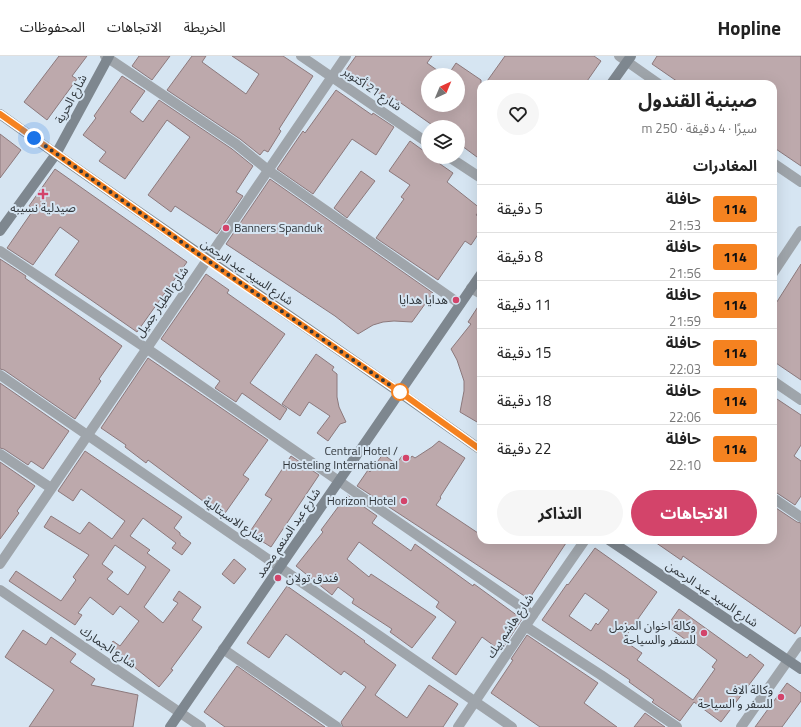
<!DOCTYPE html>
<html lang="ar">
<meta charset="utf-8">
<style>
:root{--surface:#fff;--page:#f6f6f6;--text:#222;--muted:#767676;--line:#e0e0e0;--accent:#d3446a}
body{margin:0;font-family:"Titillium Web","Noto Sans Arabic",sans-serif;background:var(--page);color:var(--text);direction:rtl;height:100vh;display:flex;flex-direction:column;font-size:15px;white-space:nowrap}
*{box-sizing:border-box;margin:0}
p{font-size:13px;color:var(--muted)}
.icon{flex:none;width:22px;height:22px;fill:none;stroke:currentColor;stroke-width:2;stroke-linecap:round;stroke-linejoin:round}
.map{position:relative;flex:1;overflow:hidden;direction:ltr}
.details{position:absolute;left:477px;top:24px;width:300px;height:464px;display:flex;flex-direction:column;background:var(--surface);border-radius:12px;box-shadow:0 4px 16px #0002;direction:rtl}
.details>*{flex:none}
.badge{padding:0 8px;border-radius:3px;font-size:14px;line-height:26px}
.needle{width:26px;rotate:44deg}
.tools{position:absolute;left:421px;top:12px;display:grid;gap:8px}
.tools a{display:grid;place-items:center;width:44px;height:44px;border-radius:50%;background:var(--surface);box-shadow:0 4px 16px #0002;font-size:20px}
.you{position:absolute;width:20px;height:20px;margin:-10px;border:3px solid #fff;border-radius:50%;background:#1a73e8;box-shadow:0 0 0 6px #1a73e833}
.map>.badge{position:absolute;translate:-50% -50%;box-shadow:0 0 0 2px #fff}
h2{padding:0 20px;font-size:15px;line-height:36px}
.round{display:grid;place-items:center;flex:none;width:42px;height:42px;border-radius:21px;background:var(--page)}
.summary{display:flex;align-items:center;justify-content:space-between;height:68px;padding:0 20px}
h1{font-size:19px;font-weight:700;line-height:30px}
.cta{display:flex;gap:8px;margin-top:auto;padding:8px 20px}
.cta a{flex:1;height:46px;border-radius:24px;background:var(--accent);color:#fff;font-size:16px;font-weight:700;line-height:46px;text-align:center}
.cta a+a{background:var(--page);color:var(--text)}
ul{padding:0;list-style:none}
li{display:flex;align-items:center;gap:12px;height:48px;padding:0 20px;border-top:1px solid var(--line)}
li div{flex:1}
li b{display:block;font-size:15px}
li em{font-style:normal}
li .badge{min-width:44px;font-weight:700;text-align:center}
header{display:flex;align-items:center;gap:24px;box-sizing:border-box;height:56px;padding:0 20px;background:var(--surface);border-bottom:1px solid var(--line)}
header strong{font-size:19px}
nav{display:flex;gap:22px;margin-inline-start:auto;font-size:14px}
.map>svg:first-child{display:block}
.building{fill:#bda9ac;stroke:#8c797c;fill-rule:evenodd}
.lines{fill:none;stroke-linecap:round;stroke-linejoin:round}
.street{stroke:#9fa5ab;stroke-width:10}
.secondary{stroke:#7e878f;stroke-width:10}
.line-casing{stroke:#fff;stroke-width:9}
.line{stroke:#f58220;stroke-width:6}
.walk{stroke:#30363b;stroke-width:4;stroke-dasharray:0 7.2}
.poi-dot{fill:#d3446a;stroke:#d6e5f2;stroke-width:1.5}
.stop-dot{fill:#fff;stroke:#f58220;stroke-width:2}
.labels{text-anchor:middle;stroke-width:4;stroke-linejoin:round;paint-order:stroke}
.street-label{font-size:12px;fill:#30363b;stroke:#d6e5f2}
.poi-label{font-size:12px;fill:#30363b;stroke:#d6e5f2;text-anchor:end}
</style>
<header>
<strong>Hopline</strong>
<nav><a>الخريطة</a><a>الاتجاهات</a><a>المحفوظات</a></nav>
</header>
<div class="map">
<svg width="801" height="671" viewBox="0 0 801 671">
<rect width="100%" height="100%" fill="#d6e5f2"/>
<g class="building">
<polygon points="59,0 87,0 72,20 77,23 47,64 24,46"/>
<polygon points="139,0 170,0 152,24 132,10"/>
<polygon points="192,0 206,0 202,6 246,38 259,18 232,0 283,0 313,20 279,73 281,75 268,96 264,94 260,99 240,83 167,34"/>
<polygon points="356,0 432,0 427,7 444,19 428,19 428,49 458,49 458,19 448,19 456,7 481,24 481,104 458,87 458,71 435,71 391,40 388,44 346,14"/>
<polygon points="505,0 594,0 601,5 585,28 485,28"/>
<polygon points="657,0 801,0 801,110 773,91 773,28 681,28 652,8"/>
<polygon points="122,20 145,35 130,56 143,66 159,44 232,93 253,110 236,136 243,140 217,178 175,150 171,156 148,139 190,81 167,64 125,123 99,105 106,96 83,79 96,62 94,60"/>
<polygon points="336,34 372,59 373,57 394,71 376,99 352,83 313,138 277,113 303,75 305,77"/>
<polygon points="0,78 21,94 0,122"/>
<polygon points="410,85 428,98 428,101 430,101 453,117 447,126 481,153 476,159 481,162 481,174 471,189 465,185 438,224 376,182 404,143 401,141 410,129 389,115"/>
<polygon points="55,113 187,206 137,276 55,219 79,185 60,171 33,209 7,192 34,153 29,150"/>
<polygon points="361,115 375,125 347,162 334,152"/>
<polygon points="270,123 433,237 412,266 394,265 383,266 373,269 358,278 335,260 226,188"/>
<polygon points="0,203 26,220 25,222 122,290 99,323 101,325 75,363 4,314 0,313"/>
<polygon points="801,208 801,324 773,305 773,252"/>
<polygon points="206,218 229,234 227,237 285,278 250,327 287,353 280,364 242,337 236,346 215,332 220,325 161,283"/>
<polygon points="481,246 481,360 477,366 460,356 464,335 464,325 457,304 451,293 471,268 468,266"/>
<polygon points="316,298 334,311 332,314 337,318 337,341 339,351 346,366 340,368 328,385 317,377 330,360 309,346 300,360 282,348"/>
<polygon points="148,302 268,384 243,419 249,423 223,460 148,404 146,407 125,391 126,389 101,372"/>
<polygon points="0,327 69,375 43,413 31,405 28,409 4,393 0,392"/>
<polygon points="777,343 801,359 801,389 794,400 801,405 801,440 795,449 777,437 773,436 773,348"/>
<polygon points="439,385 465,402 440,441 441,442 436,449 481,479 481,484 568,484 529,543 357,430 368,414 370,416 383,398 396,408 402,400 408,405 412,400 415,402 432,391"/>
<path d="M85,395L182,461L174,472L180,477V479L191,487L182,499L172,492L176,487L143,462L130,480L150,494L147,497L170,514L144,551L163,567L178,547L173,544L179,535L201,551L192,564L202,571L171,613L173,614L159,631L133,610L131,613L106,595L113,585L120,590L139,565L120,550L113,559L90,541L78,557L82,559L75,569L9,525L16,515L61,545L76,524L73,521L89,499L44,471L51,460L80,478L89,466L112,483L125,465L81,433L73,445L58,435ZM115,489L146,511L128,539L107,523L113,516L102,508Z"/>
<polygon points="291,400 319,419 271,491 249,477 272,443 265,439"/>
<polygon points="0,406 35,430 17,455 19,457 0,483"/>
<polygon points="347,439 377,460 372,467 411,495 415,488 473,530 474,528 522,563 501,595 482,581 456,619 432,602 456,566 436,551 439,546 359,486 347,503 369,521 371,518 436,561 412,592 390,576 392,573 352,547 354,543 338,531 332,539 296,510 323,476 321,474"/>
<polygon points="773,450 797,466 801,467 801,569 795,578 683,500 681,504 652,484 773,484"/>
<path d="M595,492L657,536L623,584L642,597L637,604L693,644L715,613L712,611L717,604L692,585L690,587L667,570L679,553L747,602L750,598L764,609L721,666L694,646L680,665L652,646L654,644L629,626L630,624L542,564L567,528L568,529ZM585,537L609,554L598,569L596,567L591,575L569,560Z"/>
<polygon points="234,503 246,513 234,528 222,518"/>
<polygon points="287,530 365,585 364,586 396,609 375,639 407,662 429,629 458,648 443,671 343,671 341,666 366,631 344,615 341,619 286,578 269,602 247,587"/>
<polygon points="23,574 46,589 51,581 76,598 70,606 95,623 91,629 138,639 133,671 29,671 54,634 5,601"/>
<polygon points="527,579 598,627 584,647 617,671 540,671 491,637 513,604 511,603"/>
<polygon points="237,610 325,671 225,671 204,656"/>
<polygon points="787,627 801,637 801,645 782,671 755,671"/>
<polygon points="645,657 665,671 634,671"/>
</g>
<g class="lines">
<g class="street">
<polyline points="105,0 236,88 268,114 460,248"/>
<polyline points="301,0 428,87"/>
<polyline points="619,0 659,28"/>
<polyline points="449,101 481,122"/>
<polyline points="773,107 801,126"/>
<polyline points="0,195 146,292 533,559"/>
<polyline points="773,217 801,175"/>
<polyline points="471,232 481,238"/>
<polyline points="0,319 512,671"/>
<polyline points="773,325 801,344"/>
<polyline points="0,398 51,432"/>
<polyline points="773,442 801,461"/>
<polyline points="0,508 346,0"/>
<polyline points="0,534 201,671"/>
<polyline points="525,570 601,619 677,671"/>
<polyline points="223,593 337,671"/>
<polyline points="458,671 533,559 585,484"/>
<polyline points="741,671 801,586"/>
</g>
<g class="secondary">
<polyline points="611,28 631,0"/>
<path d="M0,58C159,172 322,280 481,394"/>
<polyline points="0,175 56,98 109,0"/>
<polyline points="609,484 801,613"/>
<polyline points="170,671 481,218"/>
</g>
</g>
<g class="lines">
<g class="line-casing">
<polyline id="line" points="0,58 207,204 400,336 481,394"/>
</g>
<use href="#line" class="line"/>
<polyline class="walk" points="34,82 207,204 400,336"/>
</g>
<g class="poi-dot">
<path d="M41 132h4v4h4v4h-4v4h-4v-4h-4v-4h4z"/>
<circle cx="226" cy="172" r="4"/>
<circle cx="456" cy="244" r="4"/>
<circle cx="406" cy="402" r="4"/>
<circle cx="404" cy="445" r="4"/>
<circle cx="278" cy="522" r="4"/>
<circle cx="704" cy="577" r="4"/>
<circle cx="781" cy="641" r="4"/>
</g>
<circle class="stop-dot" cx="400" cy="336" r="8"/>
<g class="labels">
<g class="street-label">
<text transform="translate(372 33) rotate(34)" y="4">شارع 21 أكتوبر</text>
<text transform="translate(71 43) rotate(-62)" y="4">شارع الحرية</text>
<text transform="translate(247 216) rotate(34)" y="4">شارع السيد عبد الرحمن</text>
<text transform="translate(162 246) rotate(-55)" y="4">شارع الطيار جميل</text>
<text transform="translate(234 464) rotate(34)" y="4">شارع الاسبتالية</text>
<text transform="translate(288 477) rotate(-56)" y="4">شارع عبد المنعم محمد</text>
<text transform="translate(712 538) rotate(34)" y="4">شارع السيد عبد الرحمن</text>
<text transform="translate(510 570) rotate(-56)" y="4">شارع هاشم بيك</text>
<text transform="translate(108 591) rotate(34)" y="4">شارع الجمارك</text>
</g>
<g class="poi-label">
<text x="43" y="156" text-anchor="middle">صيدلية نسيبه</text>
<text x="234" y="176" text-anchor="start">Banners Spanduk</text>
<text x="448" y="248">هدايا هدايا</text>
<text x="398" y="399">Central Hotel /<tspan x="398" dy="14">Hosteling International</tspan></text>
<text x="396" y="449">Horizon Hotel</text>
<text x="286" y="526" text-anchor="start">فندق تولان</text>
<text x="696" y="574">وكالة اخوان المزمل<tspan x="696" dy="14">للسفر والسياحة</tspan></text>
<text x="773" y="638">وكالة الاف<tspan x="773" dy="14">للسفر و السياحة</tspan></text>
</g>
</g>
</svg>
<div class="tools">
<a><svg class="needle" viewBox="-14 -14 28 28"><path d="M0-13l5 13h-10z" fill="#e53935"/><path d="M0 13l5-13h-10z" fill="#767676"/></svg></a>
<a><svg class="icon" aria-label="layers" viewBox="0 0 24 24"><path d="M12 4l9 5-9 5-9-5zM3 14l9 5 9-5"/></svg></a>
</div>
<div class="you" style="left:34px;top:82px"></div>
<section class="details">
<div class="summary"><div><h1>صينية القندول</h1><p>سيرًا · 4 دقيقة · 250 m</p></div><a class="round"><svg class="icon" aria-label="heart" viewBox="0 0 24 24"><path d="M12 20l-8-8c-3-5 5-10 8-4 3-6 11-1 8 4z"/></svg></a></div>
<h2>المغادرات</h2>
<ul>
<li><span class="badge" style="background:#f58220;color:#111">114</span><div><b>حافلة</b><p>21:53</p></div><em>5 دقيقة</em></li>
<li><span class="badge" style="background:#f58220;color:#111">114</span><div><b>حافلة</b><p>21:56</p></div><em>8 دقيقة</em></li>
<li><span class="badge" style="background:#f58220;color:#111">114</span><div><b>حافلة</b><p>21:59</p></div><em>11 دقيقة</em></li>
<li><span class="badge" style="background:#f58220;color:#111">114</span><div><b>حافلة</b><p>22:03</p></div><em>15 دقيقة</em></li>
<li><span class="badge" style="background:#f58220;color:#111">114</span><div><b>حافلة</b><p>22:06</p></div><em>18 دقيقة</em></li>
<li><span class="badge" style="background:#f58220;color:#111">114</span><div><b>حافلة</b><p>22:10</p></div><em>22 دقيقة</em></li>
</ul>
<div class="cta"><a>الاتجاهات</a><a>التذاكر</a></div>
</section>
</div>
